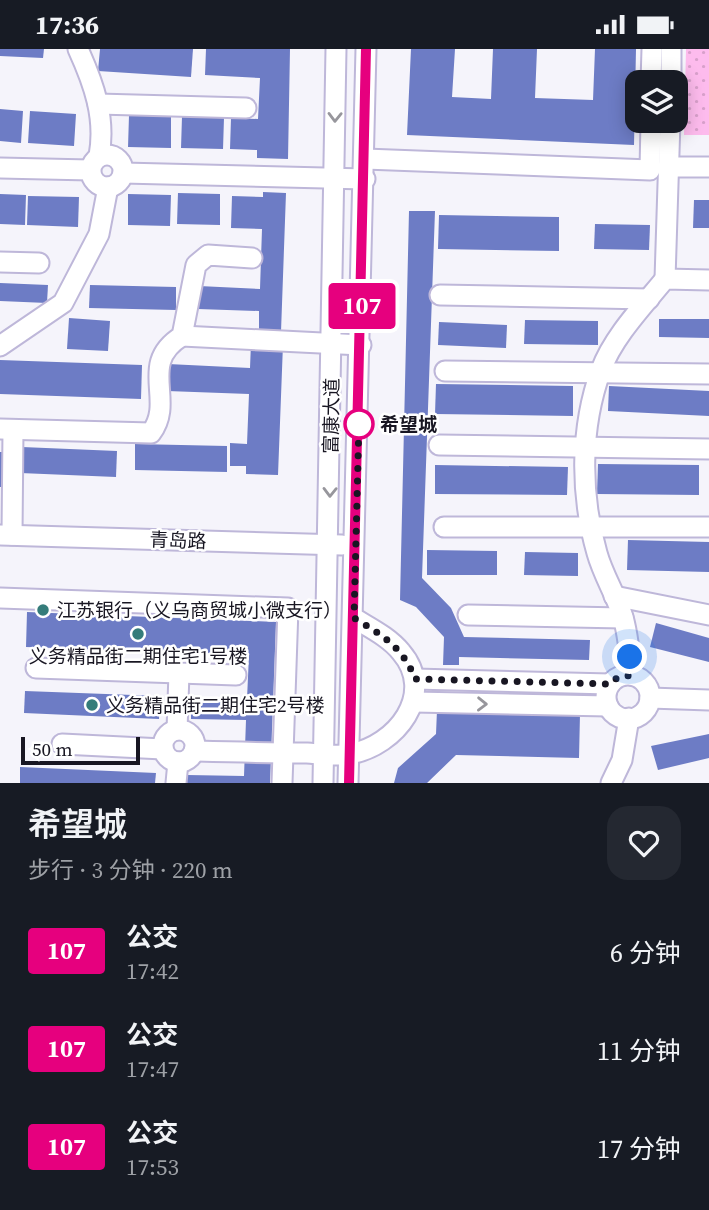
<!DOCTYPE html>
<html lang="zh">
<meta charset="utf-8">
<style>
:root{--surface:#171b24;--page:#242831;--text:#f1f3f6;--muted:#9ea1a6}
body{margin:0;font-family:"Source Serif 4","Noto Sans SC",serif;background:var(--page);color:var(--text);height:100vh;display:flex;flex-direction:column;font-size:26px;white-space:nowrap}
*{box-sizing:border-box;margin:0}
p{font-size:23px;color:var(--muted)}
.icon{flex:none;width:38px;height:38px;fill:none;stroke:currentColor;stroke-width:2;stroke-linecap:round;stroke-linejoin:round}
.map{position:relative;height:734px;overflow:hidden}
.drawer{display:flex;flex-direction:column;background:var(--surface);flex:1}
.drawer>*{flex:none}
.badge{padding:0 14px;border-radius:5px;font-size:24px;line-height:46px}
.fabs{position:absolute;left:625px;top:21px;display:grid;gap:14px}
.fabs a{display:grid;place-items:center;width:63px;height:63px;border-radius:14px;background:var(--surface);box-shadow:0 4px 18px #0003;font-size:35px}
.scale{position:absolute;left:21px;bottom:18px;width:119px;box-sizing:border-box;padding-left:7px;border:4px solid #181622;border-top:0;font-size:19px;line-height:24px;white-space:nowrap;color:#181622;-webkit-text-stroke:5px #fff;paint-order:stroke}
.you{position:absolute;width:35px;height:35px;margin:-18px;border:5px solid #fff;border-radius:50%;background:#1a73e8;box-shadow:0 0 0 10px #1a73e833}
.map>.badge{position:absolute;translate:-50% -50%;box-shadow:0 0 0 4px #fff}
.round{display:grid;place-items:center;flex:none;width:74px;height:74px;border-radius:21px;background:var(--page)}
.head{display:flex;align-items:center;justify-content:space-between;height:119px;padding:0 28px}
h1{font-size:33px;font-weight:600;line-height:52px}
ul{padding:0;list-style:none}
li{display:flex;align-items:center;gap:21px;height:98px;padding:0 28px}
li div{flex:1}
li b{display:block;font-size:26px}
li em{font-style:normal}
li .badge{min-width:77px;font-weight:700;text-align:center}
.status{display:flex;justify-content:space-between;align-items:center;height:49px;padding:0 35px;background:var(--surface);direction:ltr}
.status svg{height:19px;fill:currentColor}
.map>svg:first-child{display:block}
.garden{fill:url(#garden-dots)}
.building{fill:#6d7cc5}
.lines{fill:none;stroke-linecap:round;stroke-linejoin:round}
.minor-casing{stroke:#beb7d9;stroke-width:23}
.minor{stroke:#fff;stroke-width:19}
.oneway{stroke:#97969c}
.line-casing{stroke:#fff;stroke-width:16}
.line{stroke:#e6007e;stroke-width:10}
.walk{stroke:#181622;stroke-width:7;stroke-dasharray:0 12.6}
.stop-dot{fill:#fff;stroke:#e6007e;stroke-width:3.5}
.poi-dot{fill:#347c7a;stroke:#fff;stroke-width:2.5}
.labels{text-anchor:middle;stroke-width:5;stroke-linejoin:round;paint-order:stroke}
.street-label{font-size:19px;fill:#181622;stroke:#fff}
.stop-label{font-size:19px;font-weight:bold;fill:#181622;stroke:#fff;text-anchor:start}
.poi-label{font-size:19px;fill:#181622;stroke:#fff;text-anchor:start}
</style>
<div class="status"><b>17:36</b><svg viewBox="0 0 49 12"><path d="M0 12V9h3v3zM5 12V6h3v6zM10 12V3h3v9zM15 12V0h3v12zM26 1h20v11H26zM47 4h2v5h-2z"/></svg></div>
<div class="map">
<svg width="709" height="734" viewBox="0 0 709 734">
<defs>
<pattern id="garden-dots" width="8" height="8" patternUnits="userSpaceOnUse" patternTransform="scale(1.75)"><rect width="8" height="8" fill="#fdbbed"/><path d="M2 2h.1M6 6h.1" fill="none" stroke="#d8a0cb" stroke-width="1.8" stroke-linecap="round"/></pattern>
</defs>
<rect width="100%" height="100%" fill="#f5f4fb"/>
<polygon class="garden" points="686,0 709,0 709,86 684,86"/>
<g class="building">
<polygon points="0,0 44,0 43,9 0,7"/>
<polygon points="100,0 193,0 191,28 98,22"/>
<polygon points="206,0 290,0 288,110 257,109 257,101 230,100 231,69 258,70 260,29 205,26"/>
<polygon points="411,0 455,0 452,48 491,50 493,0 537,0 535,49 593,51 595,0 636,0 634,96 407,86"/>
<polygon points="0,60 23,62 21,94 0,92"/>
<polygon points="30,62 76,65 74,97 28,94"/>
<polygon points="129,66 171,67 171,99 128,98"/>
<polygon points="182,68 224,69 223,100 181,99"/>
<polygon points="263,143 286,144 281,283 259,283 259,262 198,260 199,237 260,240 262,180 231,179 232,147 263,148"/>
<polygon points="178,144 220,145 220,176 177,175"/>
<polygon points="0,145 26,146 25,176 0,175"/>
<polygon points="128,145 171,146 170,177 128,176"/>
<polygon points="28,147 79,148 78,178 27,176"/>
<polygon points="694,151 709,151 709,179 693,179"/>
<polygon points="409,162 435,162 422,529 451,559 464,588 590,591 589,611 459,608 459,616 443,616 444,588 416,558 400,551"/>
<polygon points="439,166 559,168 559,202 438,200"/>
<polygon points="595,175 650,176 649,201 594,200"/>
<polygon points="0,234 48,236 47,254 0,252"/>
<polygon points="90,236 176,238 176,261 89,259"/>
<polygon points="69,269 110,272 108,302 67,300"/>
<polygon points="659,270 709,270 709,289 659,288"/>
<polygon points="525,271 598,272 598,296 524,295"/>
<polygon points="439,273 507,276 506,299 438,296"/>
<polygon points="251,294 283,295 278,426 246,425 246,417 230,417 230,394 247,395 249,345 167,342 168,315 250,319"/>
<polygon points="0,311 142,316 141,350 0,345"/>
<polygon points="436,335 573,337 573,367 435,365"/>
<polygon points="609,337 709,342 709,367 608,362"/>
<polygon points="135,395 227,397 227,423 135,421"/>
<polygon points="22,398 117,402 116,428 20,424"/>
<rect x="0" y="403" width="5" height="35"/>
<polygon points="598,415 699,416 699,446 597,445"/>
<polygon points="435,416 568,418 567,446 435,445"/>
<polygon points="628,491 709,493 709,523 627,521"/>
<polygon points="427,501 497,502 497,526 427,526"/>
<polygon points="525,503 578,504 578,527 524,526"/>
<polygon points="27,563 276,573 270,734 187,734 187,726 244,727 246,671 191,670 191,649 247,650 249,606 26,598"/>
<polygon points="656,574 709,589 709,613 650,598"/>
<polygon points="25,642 160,647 159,670 24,664"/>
<polygon points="437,661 580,665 579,709 456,706 427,734 394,734 398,719 436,685"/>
<polygon points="709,685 709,709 658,721 651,697"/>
<polygon points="20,718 156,724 155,734 20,734"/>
</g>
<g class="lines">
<g class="minor-casing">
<g id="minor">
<path d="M78,0C94,35 106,69 99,107"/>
<polyline points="651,33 652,0"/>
<polyline points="671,33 671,0"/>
<polyline points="98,55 246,59"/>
<circle cx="107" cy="122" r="16"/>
<polyline points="365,110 650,121 651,72"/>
<polyline points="668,118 709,118"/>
<polyline points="0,119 90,121"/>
<polyline points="123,124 365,130"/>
<polyline points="0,213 39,214"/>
<polyline points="665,230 670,72"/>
<polyline points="440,246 649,250"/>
<polyline points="182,287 361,296"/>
<polyline points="0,297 63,254 99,185 108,138"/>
<polyline points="445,322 709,325"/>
<path d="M0,380L151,384C176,351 137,315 182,287L196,216L208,206L252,209"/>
<polyline points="439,396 709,400"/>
<polyline points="444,478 709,478"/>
<polyline points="0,486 342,496"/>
<polyline points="12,486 13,381"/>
<polyline points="614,547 709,566"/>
<polyline points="0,549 288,559 282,734"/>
<polyline points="468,566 623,569"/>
<polyline points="36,619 236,626"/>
<path d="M631,626C630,607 628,586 623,568C616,546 603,526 597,504C580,445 580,379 601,321C613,288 643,257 665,230L709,231"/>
<circle cx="628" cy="648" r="22"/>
<polyline points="415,630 610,635"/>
<polyline points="650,649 709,651"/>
<polyline points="414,653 608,657"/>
<polyline points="177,681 179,624"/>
<circle cx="179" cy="697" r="16"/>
<polyline points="62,695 163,700"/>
<path d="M194,702C232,703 269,704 307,704C320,705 337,708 350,705C396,697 437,645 401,603C389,588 370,579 354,569"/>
<polyline points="176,734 178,713"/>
<polyline points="323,734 336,0"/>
<polyline points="348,734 366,0"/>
<polyline points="611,734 622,711 629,669"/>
</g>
</g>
<use href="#minor" class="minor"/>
</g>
<defs><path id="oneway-chevron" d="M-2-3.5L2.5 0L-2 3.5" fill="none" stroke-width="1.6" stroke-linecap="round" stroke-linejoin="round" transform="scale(1.75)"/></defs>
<g class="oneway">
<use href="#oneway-chevron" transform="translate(335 68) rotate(91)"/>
<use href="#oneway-chevron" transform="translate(330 443) rotate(91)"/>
<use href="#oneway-chevron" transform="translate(482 655) rotate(1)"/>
</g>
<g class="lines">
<g class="line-casing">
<polyline id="line" points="349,734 366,0"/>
</g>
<use href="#line" class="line"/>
<path class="walk" d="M359,375V372L354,569C381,585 404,599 415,630L610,635L617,629L631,626L630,608"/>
</g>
<circle class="stop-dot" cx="359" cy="375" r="14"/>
<g class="poi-dot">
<circle cx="43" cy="561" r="7"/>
<circle cx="138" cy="585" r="7"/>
<circle cx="92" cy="656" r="7"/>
</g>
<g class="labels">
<g class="street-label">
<text transform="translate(331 367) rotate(-89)" y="7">富康大道</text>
<text transform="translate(178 491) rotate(2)" y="7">青岛路</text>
</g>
<g class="stop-label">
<text x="380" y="382">希望城</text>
</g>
<g class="poi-label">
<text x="57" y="568">江苏银行（义乌商贸城小微支行）</text>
<text x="138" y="614" text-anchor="middle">义务精品街二期住宅1号楼</text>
<text x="106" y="663">义务精品街二期住宅2号楼</text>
</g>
</g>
</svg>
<div class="fabs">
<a><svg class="icon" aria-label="layers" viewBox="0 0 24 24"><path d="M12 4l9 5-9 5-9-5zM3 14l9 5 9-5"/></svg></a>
</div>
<div class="scale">50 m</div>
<div class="you" style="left:630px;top:608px"></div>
<b class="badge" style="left:362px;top:257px;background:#e6007e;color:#fff">107</b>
</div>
<section class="drawer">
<div class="head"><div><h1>希望城</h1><p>步行 · 3 分钟 · 220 m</p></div><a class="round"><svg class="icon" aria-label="heart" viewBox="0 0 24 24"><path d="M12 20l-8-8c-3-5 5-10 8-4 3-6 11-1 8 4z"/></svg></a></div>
<ul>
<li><span class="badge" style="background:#e6007e;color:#fff">107</span><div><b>公交</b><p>17:42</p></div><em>6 分钟</em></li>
<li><span class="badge" style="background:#e6007e;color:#fff">107</span><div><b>公交</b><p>17:47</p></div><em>11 分钟</em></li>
<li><span class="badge" style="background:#e6007e;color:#fff">107</span><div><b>公交</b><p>17:53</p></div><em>17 分钟</em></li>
</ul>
</section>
